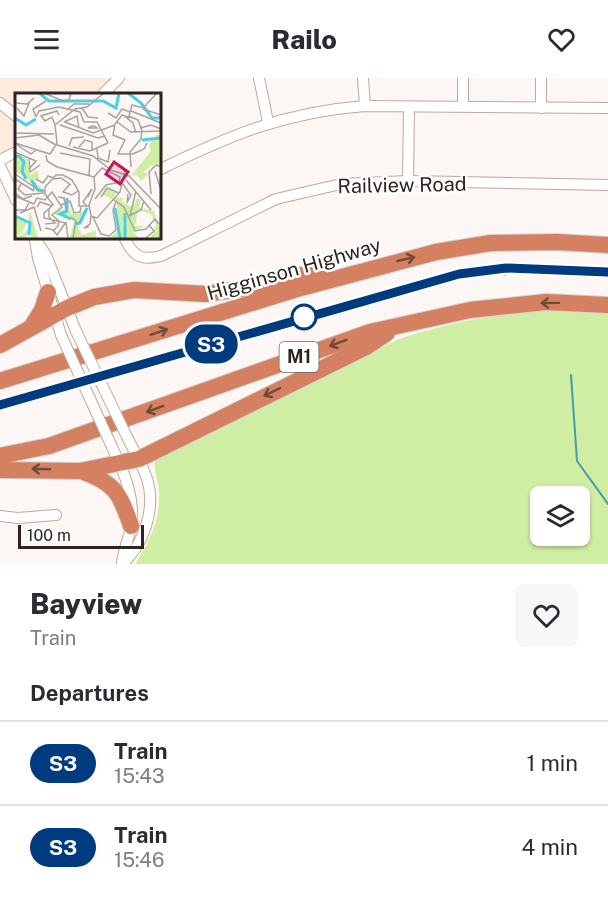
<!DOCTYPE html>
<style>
:root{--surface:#fff;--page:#f7f7f7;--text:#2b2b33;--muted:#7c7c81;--line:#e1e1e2}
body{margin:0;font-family:"Public Sans",sans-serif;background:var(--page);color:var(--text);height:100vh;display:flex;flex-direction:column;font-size:22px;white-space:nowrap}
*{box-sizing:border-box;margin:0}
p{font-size:20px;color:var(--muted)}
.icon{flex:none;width:33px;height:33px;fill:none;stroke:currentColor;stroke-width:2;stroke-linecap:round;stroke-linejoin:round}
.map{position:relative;height:486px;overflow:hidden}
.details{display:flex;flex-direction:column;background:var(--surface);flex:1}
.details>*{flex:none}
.badge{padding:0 12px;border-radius:20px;font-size:21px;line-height:39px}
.fabs{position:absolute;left:530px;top:408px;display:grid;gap:12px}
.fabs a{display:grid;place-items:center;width:60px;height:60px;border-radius:9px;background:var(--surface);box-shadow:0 2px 4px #0004;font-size:30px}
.scale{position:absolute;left:18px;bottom:15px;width:126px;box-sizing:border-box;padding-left:6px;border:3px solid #2d241f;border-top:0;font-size:16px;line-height:21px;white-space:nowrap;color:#2d241f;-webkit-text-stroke:4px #fff;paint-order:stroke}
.map>.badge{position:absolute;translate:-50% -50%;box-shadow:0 0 0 3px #fff}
h2{padding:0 30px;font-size:22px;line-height:54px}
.round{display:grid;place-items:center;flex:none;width:63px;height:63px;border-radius:9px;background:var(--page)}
.summary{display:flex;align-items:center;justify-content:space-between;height:102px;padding:0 30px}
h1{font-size:28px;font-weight:800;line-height:45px}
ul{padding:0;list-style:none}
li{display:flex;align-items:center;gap:18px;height:84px;padding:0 30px;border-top:2px solid var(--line)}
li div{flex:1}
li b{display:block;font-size:22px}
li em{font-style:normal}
li .badge{min-width:66px;font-weight:700;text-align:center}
header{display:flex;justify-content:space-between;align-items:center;height:78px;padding:0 30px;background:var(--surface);font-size:27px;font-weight:800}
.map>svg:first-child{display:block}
.built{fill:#feeadf}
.green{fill:#d0eda4;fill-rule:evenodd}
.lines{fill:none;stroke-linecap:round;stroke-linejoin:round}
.stream{stroke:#439bab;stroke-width:2}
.minor-casing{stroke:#bfa89b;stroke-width:12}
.highway-casing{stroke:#d5d3d2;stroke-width:18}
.minor{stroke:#fff;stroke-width:10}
.highway{stroke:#d48061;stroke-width:16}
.rail{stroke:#4b423d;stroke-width:2;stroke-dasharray:3 6;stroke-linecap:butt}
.minor-bridge-casing{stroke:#bfa89b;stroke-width:12;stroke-linecap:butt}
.minor-bridge{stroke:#fff;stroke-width:10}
.oneway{stroke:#704939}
.line-casing{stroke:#fff;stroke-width:14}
.line{stroke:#003b80;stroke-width:9}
.stop-dot{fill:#fff;stroke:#003b80;stroke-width:3}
.labels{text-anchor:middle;stroke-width:5;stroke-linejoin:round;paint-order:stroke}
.shield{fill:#fff;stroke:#6c6662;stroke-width:1.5}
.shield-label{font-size:18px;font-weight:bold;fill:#2d241f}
.street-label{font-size:20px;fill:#2d241f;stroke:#fff}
.inset-river{fill:none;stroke:#4dcee7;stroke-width:3}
.inset-road{fill:none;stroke:#a9a39f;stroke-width:1.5}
.view{fill:#c2185b;fill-opacity:0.15;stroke:#c2185b;stroke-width:3}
.inset-edge{fill:none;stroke:#2d241f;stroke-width:3}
</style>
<header><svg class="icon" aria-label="menu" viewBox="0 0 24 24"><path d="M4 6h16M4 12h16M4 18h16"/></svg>Railo<svg class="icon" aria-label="heart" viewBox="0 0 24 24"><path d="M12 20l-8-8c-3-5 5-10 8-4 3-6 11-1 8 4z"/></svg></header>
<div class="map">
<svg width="608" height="486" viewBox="0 0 608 486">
<rect width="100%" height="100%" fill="#fcf7f4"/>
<polygon class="built" points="0,0 119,0 103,16 16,16 16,75 0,82"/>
<path class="green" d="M557,231L608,234V486H135C150,462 161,441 159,412C158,401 153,391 155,380L399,261C451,243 502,235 557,231ZM540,418H579V458H540Z"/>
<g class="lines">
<polyline class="stream" points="571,297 577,383 608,426"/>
<g class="minor-casing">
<g id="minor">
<polyline points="259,0 268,44"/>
<polyline points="363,0 365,28"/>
<polyline points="541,0 541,30"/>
<polyline points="103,16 119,0"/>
<polyline points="0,25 16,38"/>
<polyline points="463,28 463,0"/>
<polyline points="0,82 16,74"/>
<polyline points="0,88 16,122"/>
<path d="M159,92C230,57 285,34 365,28L608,30"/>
<polyline points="408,103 409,29"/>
<polyline points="34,159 46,177 76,253"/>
<path d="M124,159C133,178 140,183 161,178L276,121L341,106L408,103L608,107"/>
<polyline points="35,162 38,180 61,257"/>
<path d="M112,369C124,394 136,421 131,450C128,462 123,473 122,486"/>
<polyline points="0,438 18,440 56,437"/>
<path d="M122,486C144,467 155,432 148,404C144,389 135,375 128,361"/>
</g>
</g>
<g class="highway-casing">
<g id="highway">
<polyline points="32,248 42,232 48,214"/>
<polyline points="0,267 67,230 94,219 134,212 206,216 245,210 319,193"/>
<polyline points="0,303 297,211 436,174 491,165 557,164 608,167"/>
<polyline points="0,378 49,368 370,254 470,232 546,224 608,227"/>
<polyline points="0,392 80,393 139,381 366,269 387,255"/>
<path d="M81,393C115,405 120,415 131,448"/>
</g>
</g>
<use href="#minor" class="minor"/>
<use href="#highway" class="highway"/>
<path class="rail" d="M0,333L455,202C507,193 556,195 608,199"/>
<g class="minor-bridge-casing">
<g id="minor-bridge">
<polyline points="76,253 128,361"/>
<polyline points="61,257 112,369"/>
</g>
</g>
<use href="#minor-bridge" class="minor-bridge"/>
</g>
<defs><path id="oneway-shaft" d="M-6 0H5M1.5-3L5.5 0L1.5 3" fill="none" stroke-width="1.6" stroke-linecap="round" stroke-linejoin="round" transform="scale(1.5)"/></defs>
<g class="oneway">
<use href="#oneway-shaft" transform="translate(406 181) rotate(-13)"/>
<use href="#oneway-shaft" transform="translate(550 225) rotate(179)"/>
<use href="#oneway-shaft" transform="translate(159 254) rotate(-18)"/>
<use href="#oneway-shaft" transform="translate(338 265) rotate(160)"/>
<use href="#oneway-shaft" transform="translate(272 314) rotate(154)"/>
<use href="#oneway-shaft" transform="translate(155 331) rotate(160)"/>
<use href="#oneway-shaft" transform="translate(41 391) rotate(-178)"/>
</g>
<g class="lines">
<g class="line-casing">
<polyline id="line" points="0,327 459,196 506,190 608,194"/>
</g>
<use href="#line" class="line"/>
</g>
<circle class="stop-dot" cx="304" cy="239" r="12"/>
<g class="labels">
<rect class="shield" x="279.5" y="264" width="39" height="30" rx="4.5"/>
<g class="shield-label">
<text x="299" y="285">M1</text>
</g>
<g class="street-label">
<text transform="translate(402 107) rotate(-1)" y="7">Railview Road</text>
<text transform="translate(294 191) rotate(-16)" y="7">Higginson Highway</text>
</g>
</g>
<g transform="translate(15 15)">
<rect width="146" height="146" fill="#fcf7f4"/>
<path d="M141,42H145V73L140,70L128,79L133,81L126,88L122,82L116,83L136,58L134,52ZM0,60L12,66L15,82L22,77L24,85L19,87L29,98H21L20,91L0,78ZM91,96L101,99L98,104L108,105L107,109L114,113L119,112L122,105L126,107L124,115L139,118L143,133L145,130V145H136L141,132L136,121L123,117L120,133H131L118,138L123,145H95L103,138L102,109L87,101ZM58,114L55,121H64L74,114L63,135L67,142L81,137V145H55L59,128L39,121L44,116L54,119ZM15,118L23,145H16L15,134L11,145H0V143L7,142L16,133V130L13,127L6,141L0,142V121L8,129L13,128Z" fill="#d0eda4"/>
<path class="inset-river" d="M24,0L34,8H88L101,15L104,0M113,0L126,10L137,25H146M0,25L11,32L21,26M127,47L146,45M0,64L4,63L9,69L7,78L11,86M16,87L23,97L29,98M52,105V118L45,121L56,126M100,115L105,145M110,120V145M0,123L15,130L14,142M61,131L65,130L72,115"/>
<path class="inset-road" d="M29,0L48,8L54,7L56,0M0,10L12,11L19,5M2,15L9,23L14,10M67,15L73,24L83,25M128,16L146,22M52,17L59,11H74M116,18L146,30M93,20L101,25L107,16L115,19M108,22L118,30L121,40M21,24L24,18L44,14L65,19L69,29M21,24L18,16L31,8M115,25L107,22L100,31L98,42L110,47L103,61H118L129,56L132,50M49,29L62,23L64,35M50,29L78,40L100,32M69,29H82L93,50M102,29L116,39L146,38M40,32L37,24L30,28L26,23L42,18L44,22M45,32L83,45L90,43M77,33H79L82,35H73ZM125,35L136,32L146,36M0,40L39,41M0,45L24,42L39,51L78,63L96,77L114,83L146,116M0,50L35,61L42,50L40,32L60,16L72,14L89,0M1,51L16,61L21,57M54,53L57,45L69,44M58,54L75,58L93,50M64,54L70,47L77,49V58M82,56L83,65L93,69L95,57M0,59L21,68L14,76M45,60L75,66L74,82M31,62L32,68L42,74L79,84M14,65L15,79L25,72M116,74L115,59L126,46L127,37L123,27L114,23L117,12L128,15L142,0M140,78L146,97M0,81L19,94V97M79,84L80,96L74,112L76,123L82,125L105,99L110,77M79,84L87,75L105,84L104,89M0,86L19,98M21,86L28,90L33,83L39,85M38,86L46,85L56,92M111,87L136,117M107,90L116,102L112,110L113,101M6,91L3,96L10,102L29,100M55,91L48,99L57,102L63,98M0,100L8,106L17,103M136,101L134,79L141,72L146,74M0,103L19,111M43,104L49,105L51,117M86,104L92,95L104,100M80,106L91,92L105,89M99,107L109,114L120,138L131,136L140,126L144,131M19,111L22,105L30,107L37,99L47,114L37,122L44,128L43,133L39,137L30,135M46,112L55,108L59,120L65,119L66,114M72,113L68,109L77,96L73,104M22,114L25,109L37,113M0,117H10L14,110M5,120L19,114L26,138M114,123L126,117L129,108M115,123L121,98M56,124L61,128L58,145M78,124L86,141L94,143L101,137L98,117L101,109M30,131L40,130L34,124V116M74,134L69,135L75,131L76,122M38,137L42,142L51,129M53,145L51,130L29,125V120L38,112L30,101V94L41,82H48L57,87L64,99V113H74M131,145L139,138L134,132"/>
<path class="view" d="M99,69L113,79L105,91L91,81Z"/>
<rect width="146" height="146" class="inset-edge"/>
</g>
</svg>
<div class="fabs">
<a><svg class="icon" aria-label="layers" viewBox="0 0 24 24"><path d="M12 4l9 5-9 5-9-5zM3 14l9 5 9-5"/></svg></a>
</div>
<div class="scale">100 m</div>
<b class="badge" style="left:211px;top:266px;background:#003b80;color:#fff">S3</b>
</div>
<section class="details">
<div class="summary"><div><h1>Bayview</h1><p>Train</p></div><a class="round"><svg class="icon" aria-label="heart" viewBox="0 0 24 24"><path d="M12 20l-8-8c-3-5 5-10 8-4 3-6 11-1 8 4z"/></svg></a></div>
<h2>Departures</h2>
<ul>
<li><span class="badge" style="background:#003b80;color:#fff">S3</span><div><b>Train</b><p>15:43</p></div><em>1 min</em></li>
<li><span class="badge" style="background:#003b80;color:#fff">S3</span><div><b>Train</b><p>15:46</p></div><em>4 min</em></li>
</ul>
</section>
